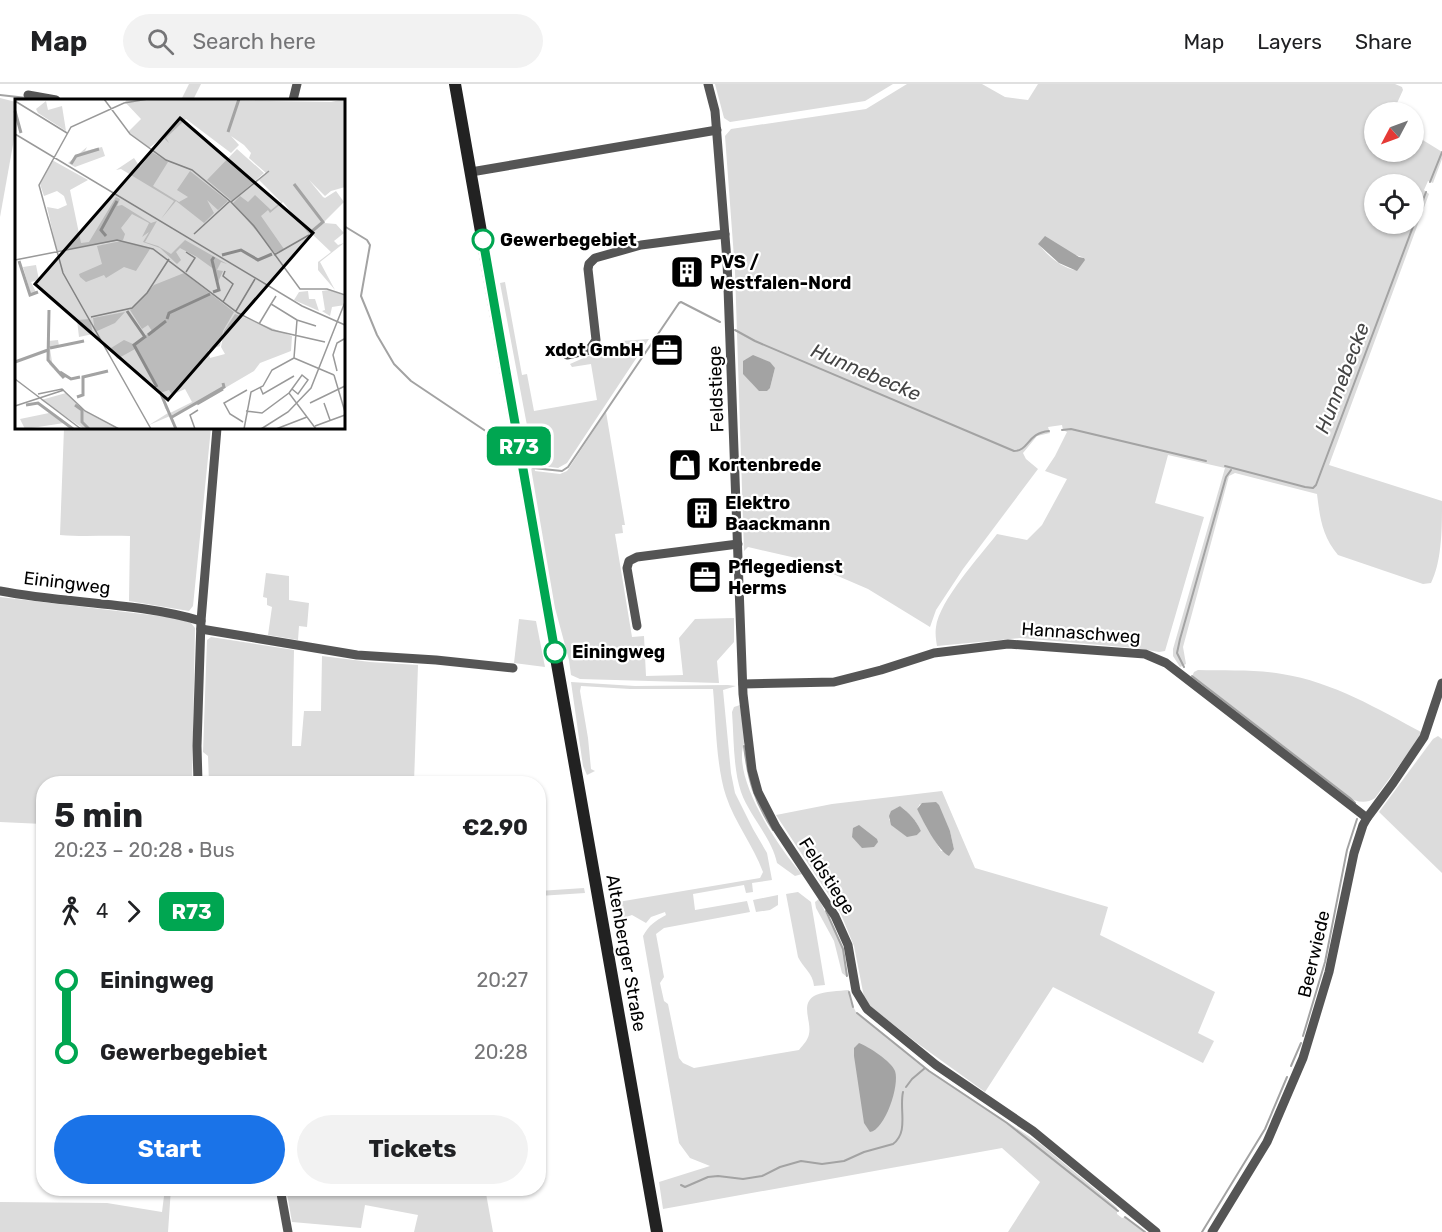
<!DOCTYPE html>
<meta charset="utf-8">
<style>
:root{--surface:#fff;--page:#f2f2f2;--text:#202124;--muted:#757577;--line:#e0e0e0;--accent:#1a73e8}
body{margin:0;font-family:Rubik,sans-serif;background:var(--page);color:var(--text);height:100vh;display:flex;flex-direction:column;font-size:22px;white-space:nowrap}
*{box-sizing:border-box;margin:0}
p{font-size:20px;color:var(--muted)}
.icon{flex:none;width:33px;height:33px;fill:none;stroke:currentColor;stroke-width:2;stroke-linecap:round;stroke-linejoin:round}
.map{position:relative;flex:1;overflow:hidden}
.drawer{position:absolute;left:36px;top:692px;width:510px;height:420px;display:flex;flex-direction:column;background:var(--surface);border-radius:24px;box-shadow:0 2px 4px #0004}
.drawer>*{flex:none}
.badge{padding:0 12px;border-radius:9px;font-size:21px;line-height:39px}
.needle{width:39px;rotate:229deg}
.buttons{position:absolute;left:1364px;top:18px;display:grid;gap:12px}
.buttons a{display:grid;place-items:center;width:60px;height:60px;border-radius:50%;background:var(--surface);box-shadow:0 2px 4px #0004;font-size:30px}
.map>.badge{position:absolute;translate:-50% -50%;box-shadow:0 0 0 3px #fff}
.legs{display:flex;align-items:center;gap:9px;height:66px;padding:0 18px;font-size:20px}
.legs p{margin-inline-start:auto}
.headline{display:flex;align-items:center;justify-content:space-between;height:102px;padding:0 18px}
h1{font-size:33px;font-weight:700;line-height:45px}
.cta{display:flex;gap:12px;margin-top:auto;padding:12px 18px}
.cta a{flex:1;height:69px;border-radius:36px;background:var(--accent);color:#fff;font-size:24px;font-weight:700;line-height:69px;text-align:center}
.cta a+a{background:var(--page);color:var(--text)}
ul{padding:0 18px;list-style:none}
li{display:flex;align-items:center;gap:21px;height:72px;font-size:22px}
li i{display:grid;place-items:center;width:9px;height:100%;margin:0 8px;background:currentColor}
li i::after{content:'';width:15px;height:15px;margin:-8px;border:4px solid;border-radius:50%;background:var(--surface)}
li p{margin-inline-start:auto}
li:first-child i{background:linear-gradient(#0000 50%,currentColor 0)}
li:last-child i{background:linear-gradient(currentColor 50%,#0000 0)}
header{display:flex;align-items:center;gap:36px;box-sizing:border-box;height:84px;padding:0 30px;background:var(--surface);border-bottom:2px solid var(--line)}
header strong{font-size:28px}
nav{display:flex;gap:33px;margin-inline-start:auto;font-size:21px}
.search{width:420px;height:54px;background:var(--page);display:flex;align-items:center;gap:15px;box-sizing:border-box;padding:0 21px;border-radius:33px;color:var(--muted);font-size:22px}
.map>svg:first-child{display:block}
.green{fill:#dcdcdc;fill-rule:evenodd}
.water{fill:#a3a3a3}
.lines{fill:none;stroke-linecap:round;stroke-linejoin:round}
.stream{stroke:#a3a3a3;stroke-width:2}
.minor{stroke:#555;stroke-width:9}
.secondary{stroke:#222;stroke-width:12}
.line-1-casing{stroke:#fff;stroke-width:14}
.line-1{stroke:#00a651;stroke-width:9}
.stop-1-dot{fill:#fff;stroke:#00a651;stroke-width:3}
.labels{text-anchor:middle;stroke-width:4.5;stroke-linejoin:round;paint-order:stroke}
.stop-label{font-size:18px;font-weight:bold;fill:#000;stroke:#fff;text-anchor:start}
.poi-label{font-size:18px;font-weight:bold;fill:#000;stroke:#fff;text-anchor:start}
.street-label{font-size:18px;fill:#000;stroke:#fff}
.water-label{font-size:20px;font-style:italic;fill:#444;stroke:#fff}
.inset-river{fill:none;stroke:#a3a3a3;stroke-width:3}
.inset-road{fill:none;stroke:#999;stroke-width:1.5}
.view{fill:#000;fill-opacity:0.15;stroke:#000;stroke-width:3}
.inset-edge{fill:none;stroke:#000;stroke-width:3}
</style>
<header>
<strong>Map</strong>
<div class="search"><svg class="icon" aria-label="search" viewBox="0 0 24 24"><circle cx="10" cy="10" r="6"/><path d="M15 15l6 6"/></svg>Search here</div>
<nav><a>Map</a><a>Layers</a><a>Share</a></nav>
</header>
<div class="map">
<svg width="1442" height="1148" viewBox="0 0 1442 1148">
<rect width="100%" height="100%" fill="#fff"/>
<g class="green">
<polygon points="189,0 201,0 193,16 181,16"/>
<polygon points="715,0 893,0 865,17 730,38 724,34"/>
<path d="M907,0H982L1005,13L1028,16L1038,0H1395L1402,3L1403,6L1393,28H1374V68H1413V50L1439,66L1442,68V75L1433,99L1428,97L1424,106L1429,110L1329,381L1442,417C1442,444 1442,477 1431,499L1423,500L1338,471C1322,452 1320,434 1317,410L1235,389L1229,392L1183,563L1186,580L1180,583L1173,572V565L1225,384L1168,371L1155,419L1204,433L1165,567L1159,568L1135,564L1020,554L937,562C936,556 935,549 936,543C939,517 980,472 997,450L1027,456L1042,441L1067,395L1045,387L1055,372L1067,348L1063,346L1062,341L1048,343L1050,349L1037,352L1023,369L1026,375L1038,385L963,485L936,526L930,543L868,505L796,474L748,463L744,467L735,187L725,52L731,45L866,25ZM1374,100H1413V140H1374ZM1039,160L1082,173L1084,174L1075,186C1062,184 1046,171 1039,160ZM743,277L775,284L770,304Z"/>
<polygon points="0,14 16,18 16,44 0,133"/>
<polygon points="505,198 522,291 527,290 534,327 597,316 591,280 572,283 570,280 588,272 622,262 621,257 649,255 567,379 558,384 534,381 535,387 560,390 567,387 606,328 625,441 622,441 623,449 615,450 632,553 644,552 646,592 683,591 679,554 695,535 734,534 734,558 717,577 719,599 580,595 571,591 569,576 555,524 532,390 528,363 529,352 500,199"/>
<path d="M64,344H211L193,522L189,527L129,517L130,452C105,451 84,453 60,451Z"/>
<polygon points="266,489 289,492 289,516 309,519 307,543 299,542 298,556 268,551 272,523 267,521 267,514 263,513"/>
<polygon points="0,513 176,534 191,539 195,544 192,699 44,699 43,740 0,738"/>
<polygon points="519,535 536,537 545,583 514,579"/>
<polygon points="211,553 294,566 292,662 301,662 304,627 321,627 322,572 370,578 418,581 414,699 209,699 208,672 203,668 207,556"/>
<path d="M1198,586C1226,587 1255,585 1282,590C1333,598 1378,625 1423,649L1375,714C1365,721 1356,717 1345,713L1191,595L1194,588Z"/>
<path d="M571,598L635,602L728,601L736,602L723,606L731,689L735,709L753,745L767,769L772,796L752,799L753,808L746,809L744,801L693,810L695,826L747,817L750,828L664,844L656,850L664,893L660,899L664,917L668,920L679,974L683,979L694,984L799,966C803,961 808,956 809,950C812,937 799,919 816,911C825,907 839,907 849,906L850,916L857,930L930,987L1042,1061L1114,1121L1117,1124V1130L1122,1134L1125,1133L1144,1148H1008L1040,1098L1002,1064L663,1125L659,1098L710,1082L690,1074L679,1059L643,852C649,841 655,837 666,831L665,828L651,833L646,839L632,831L626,833L619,839L616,835L615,828L624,822L610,825L609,818L612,819L760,794L763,788C753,761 735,739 726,712C716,682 716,638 713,605H630L581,602L580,607L588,654L591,685L595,687L587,691L583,682Z"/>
<path d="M740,621L745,657C729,691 780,766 802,790L795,792L777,779C772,754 750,733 741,708C733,684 734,654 732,628L734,623Z"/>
<polygon points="1438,652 1442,655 1442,789 1379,728 1433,655"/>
<path d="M942,707L975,784L1108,823L1100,851L1215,908L1198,949L1214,957L1203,979L1053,903L985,1008L917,959L871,923L864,913L854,862L840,828L776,731L832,720ZM920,720L950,747L954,765L941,767L920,730L917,725ZM900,722C909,729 916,736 921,747L917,751L889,736L892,727Z"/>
<polygon points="584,804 585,809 539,812 539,807"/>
<path d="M798,808L811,818L825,901L814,902C813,889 803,884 798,873L786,810Z"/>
<polygon points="778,811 778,821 770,826 756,828 753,816"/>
<polygon points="819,815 843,865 847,893 842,889 834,857 816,824 815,818"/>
<polygon points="165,1104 171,1104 168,1148 0,1148 0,1118 107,1119 162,1128"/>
<polygon points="286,1104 485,1104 493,1148 414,1148 418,1131 365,1121 361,1144 292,1138"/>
</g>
<g class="water">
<polygon points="1045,152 1079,173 1084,174 1085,176 1077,187 1059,179 1038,160"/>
<polygon points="753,271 770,278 775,284 770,304 767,307 759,307 743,290 743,277"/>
<path d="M936,718L939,721L950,747L954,765L949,772C938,767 923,737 917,725L922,719Z"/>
<path d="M900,722C909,729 916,736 921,747L917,751L907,753L891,741L889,732L891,727Z"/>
<polygon points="859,741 877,755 878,758 874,763 862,764 852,753 853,744"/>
<path d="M859,959C868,962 892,978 895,987C900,1001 885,1046 870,1048L864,1039L854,972V964Z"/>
</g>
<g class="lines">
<g class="stream">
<polyline points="0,11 27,14"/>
<polyline points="1430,98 1442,68"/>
<polyline points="344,142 367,156 370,161 361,212 377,251 394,280 411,297 508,362"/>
<path d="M735,246L755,257L1014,367C1029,367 1027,349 1049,347"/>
<polyline points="1062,346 1071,345 1206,377"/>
<polyline points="1225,382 1305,403 1313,404 1316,401 1426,108"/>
<polyline points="533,384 562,387 568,383 679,219 681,218 720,238"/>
<polyline points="1184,583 1177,569 1180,555 1226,393 1231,386"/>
<polyline points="1192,592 1350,714 1355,719"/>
<path d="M744,662C748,695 754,717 773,746"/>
<polyline points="826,827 843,865 847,892"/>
<polyline points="849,908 853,923"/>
<polyline points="857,929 929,987 1007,1039 1118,1127"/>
<polyline points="1303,952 1325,878 1347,766 1357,735"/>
<polyline points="1291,982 1301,959"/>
<polyline points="906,1003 912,995 925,984"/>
<path d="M681,1101L685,1103L708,1093L718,1092L743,1095L762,1092L780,1083L801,1077L822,1080L844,1077L864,1068L893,1060C909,1048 899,1026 903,1008"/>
<polyline points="1125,1133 1145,1148"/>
<polyline points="1202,1148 1265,1045 1287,993"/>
</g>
<g class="minor">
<polyline points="708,0 715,27 727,177 743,610 752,686 758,708 776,743 835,832 848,861 856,907 867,925 936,981 1033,1047 1156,1148"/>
<polyline points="28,11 56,16"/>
<polyline points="293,16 297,0"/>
<polyline points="471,88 717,46"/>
<polyline points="567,271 589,266 596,256 588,185 589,180 595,174 641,161 725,150"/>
<path d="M0,507C67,520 136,518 201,537"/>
<polyline points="637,542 627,484 629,477 637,473 738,460"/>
<polyline points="201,545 357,571 436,576 513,584"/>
<polyline points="743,600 834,598 881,586 934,569 1008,560 1145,570 1166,579 1367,734"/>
<polyline points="198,699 197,662 201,537 217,344"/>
<polyline points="280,1104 288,1148"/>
<polyline points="1212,1148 1267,1058 1303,974 1329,888 1354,769 1363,741 1367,734 1393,699 1424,653 1442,599"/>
</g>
<polyline class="secondary" points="455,0 657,1148"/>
</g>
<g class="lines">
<g class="line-1-casing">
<polyline id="line-1" points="483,156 555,568"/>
</g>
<use href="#line-1" class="line-1"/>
</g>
<defs>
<g id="building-square" transform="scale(1.725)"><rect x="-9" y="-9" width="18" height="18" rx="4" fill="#000" stroke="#fff"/><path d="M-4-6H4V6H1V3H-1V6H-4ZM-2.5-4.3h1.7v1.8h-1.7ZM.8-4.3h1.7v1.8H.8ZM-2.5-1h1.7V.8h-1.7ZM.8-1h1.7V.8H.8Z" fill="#fff"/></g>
<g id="office-square" transform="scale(1.725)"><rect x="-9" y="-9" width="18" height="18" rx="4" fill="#000" stroke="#fff"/><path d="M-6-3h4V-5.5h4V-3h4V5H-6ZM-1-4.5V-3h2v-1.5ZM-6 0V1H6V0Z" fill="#fff"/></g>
<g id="shop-square" transform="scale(1.725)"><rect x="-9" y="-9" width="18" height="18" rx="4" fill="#000" stroke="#fff"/><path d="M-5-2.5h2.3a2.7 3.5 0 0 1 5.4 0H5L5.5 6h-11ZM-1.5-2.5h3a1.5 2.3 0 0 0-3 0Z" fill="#fff"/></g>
</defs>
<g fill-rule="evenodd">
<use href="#building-square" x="687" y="188"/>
<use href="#office-square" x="667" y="266"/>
<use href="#shop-square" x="685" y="381"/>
<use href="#building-square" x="702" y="429"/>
<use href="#office-square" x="705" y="493"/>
</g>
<g class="stop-1-dot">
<circle cx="483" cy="156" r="10"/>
<circle cx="555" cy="568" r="10"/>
</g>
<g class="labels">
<g class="stop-label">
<text x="500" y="162">Gewerbegebiet</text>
<text x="572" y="574">Einingweg</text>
</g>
<g class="poi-label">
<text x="710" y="184">PVS /<tspan x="710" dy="21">Westfalen-Nord</tspan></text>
<text x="644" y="272" text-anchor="end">xdot GmbH</text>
<text x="708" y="387">Kortenbrede</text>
<text x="725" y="425">Elektro<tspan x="725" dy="21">Baackmann</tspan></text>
<text x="728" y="489">Pflegedienst<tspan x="728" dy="21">Herms</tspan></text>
</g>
<g class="street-label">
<text transform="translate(716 305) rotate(-92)" y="6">Feldstiege</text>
<text transform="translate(67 499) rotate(7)" y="6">Einingweg</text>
<text transform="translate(1081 549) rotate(4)" y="6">Hannaschweg</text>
<text transform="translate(827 792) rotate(57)" y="6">Feldstiege</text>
<text transform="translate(626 869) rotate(80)" y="6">Altenberger Straße</text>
<text transform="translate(1314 870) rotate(-77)" y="6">Beerwiede</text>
</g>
<g class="water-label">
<text transform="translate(866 288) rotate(23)" y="7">Hunnebecke</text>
<text transform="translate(1342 294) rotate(-69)" y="7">Hunnebecke</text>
</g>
</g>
<g transform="translate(15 15)">
<rect width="330" height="330" fill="#fff"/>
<path d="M112,0L316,3L330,0V88L316,92L310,97L294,81L308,98L310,99L321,92L329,103L309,123L282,89L307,124L294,135L268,103L255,114L253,111L246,117L269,150L260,154L218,104L225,97L233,103L240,96L256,111L266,103L244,81L251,74L234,59L236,54L229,46L216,37L224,46L216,54L171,20L151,39L154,44L148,38L134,49L113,33L126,20L110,3ZM31,2L33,11L47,7L51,32L23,14L21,10ZM72,48L70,52L87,48L90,57L60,68L53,64ZM222,50L249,74L217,102L192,81ZM137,53L153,63L138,87L164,103L173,98L162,91L175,72L213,102L203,111L192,101L199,114L189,124L161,102L146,120L159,102L106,70L101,71L119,59L125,68ZM37,61L73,81L55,91L66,144L74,143L101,98L105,100L102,107L107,106L136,124L142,122L130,143L143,147L156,155L170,141L212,165L206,163L202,171L208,172L203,183L200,171L182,158L165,149L161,153L166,161L162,165L145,149L128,143L134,133L127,138L134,124L117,115L106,129L110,135L108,141L42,152L32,108L43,110L52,106L49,97L42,92L29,97L25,85ZM309,124L321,125L329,134L319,142L323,146L329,144L305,163L320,191L303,171V163L316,153L296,134ZM106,142L135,150L121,172L109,168L91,179L89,176L71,183L65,178L64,175L87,165L82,147ZM21,166L24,181L16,183L21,193L16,196L8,168ZM169,174L219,213L208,232L205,247L193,251L195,259L210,255L206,248L209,232L220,215L277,237L276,252L245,264L239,272L181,306L134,326L153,314L150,309L146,295L155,314L177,303L170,290L157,296L154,291L145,294L120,250L102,260L96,249L109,241L118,245L129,238L112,212L130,237L137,232L133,226L127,230L115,211L139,186ZM314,191L330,197V206L317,208L315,217L307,212L310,211L307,192ZM293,192L294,200H300L304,212L279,201L284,193ZM110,213L100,224L80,233L78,219ZM75,220L78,235L64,238L62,221ZM43,241L44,247L73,242L35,250L38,269L56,280L45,277L34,265L33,242ZM51,294L69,312L102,330H69L26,301ZM34,314L49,324L10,330L5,320Z" fill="#dcdcdc"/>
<path class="inset-river" d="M0,12L6,34M213,33L224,0M56,65L61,57L84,50M279,85L308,123L295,134M91,137L86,131L102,102M207,156L226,151L243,161L257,155M4,162L15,196L23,193M198,193L204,191L197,161L199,158M34,211L33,261L49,279M112,212L130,238M152,220L154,214L195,195M133,236L151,222M131,237L119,246L142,288M35,249L69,242M0,263L33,251M45,273L56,280L65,278M146,295L161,330M62,298L68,296V278L93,272M182,305L208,290M11,306L23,304L58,330M60,306L67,311V323L74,330M157,318L209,288L208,284"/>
<path class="inset-road" d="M89,0L115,35L151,61L177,71L216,103L239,127L285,190H312L330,196M133,0L109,4L56,28L24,86L48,174L136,330M0,2L52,34M0,35L287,207L330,226M216,103L254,72M179,135L215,102M259,156L294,136M0,161L102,141L138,150L223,214L257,231L310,243M171,173L180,159L171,153M261,197L256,205L282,221M208,203L218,185L208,177L210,172M221,212L240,180M76,218L117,209L132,194L154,160M244,225L256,205M279,259L282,221L301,227M279,259L319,276M322,272L318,256L322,244L329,240M319,276L330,313M0,280L66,330M245,288L248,295L279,277M274,294L287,276L293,281L283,295L277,290M23,295L47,290L70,312L104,330M295,304L330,287M309,304L315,321M0,307L49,291M231,312L247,314L274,294L301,330M228,323L215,315L209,304L232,291M300,327L330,316M180,330L175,316L183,311M229,330L236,293L248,287L257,271L279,259M246,330L273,313L296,289L330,203M261,330L292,318"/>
<path class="view" d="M165,19L298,134L153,301L20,185Z"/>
<rect width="330" height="330" class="inset-edge"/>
</g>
</svg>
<div class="buttons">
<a><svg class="needle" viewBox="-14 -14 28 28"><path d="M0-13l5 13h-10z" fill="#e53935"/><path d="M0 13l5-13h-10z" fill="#757577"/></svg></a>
<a><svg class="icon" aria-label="locate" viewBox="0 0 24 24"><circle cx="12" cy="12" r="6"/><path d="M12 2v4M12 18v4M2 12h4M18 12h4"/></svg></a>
</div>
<b class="badge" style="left:519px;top:362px;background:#00a651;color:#fff">R73</b>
<section class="drawer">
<div class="headline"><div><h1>5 min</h1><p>20:23 – 20:28 · Bus</p></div><b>€2.90</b></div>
<div class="legs"><svg class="icon" aria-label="walk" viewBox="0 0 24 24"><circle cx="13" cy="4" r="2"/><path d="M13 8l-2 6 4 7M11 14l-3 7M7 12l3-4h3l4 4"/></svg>4<svg class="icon" aria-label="forward" viewBox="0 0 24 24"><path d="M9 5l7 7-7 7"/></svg><b class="badge" style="background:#00a651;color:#fff">R73</b></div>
<ul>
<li><i style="color:#00a651"></i><b>Einingweg</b><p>20:27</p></li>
<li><i style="color:#00a651"></i><b>Gewerbegebiet</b><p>20:28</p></li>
</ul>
<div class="cta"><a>Start</a><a>Tickets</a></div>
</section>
</div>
